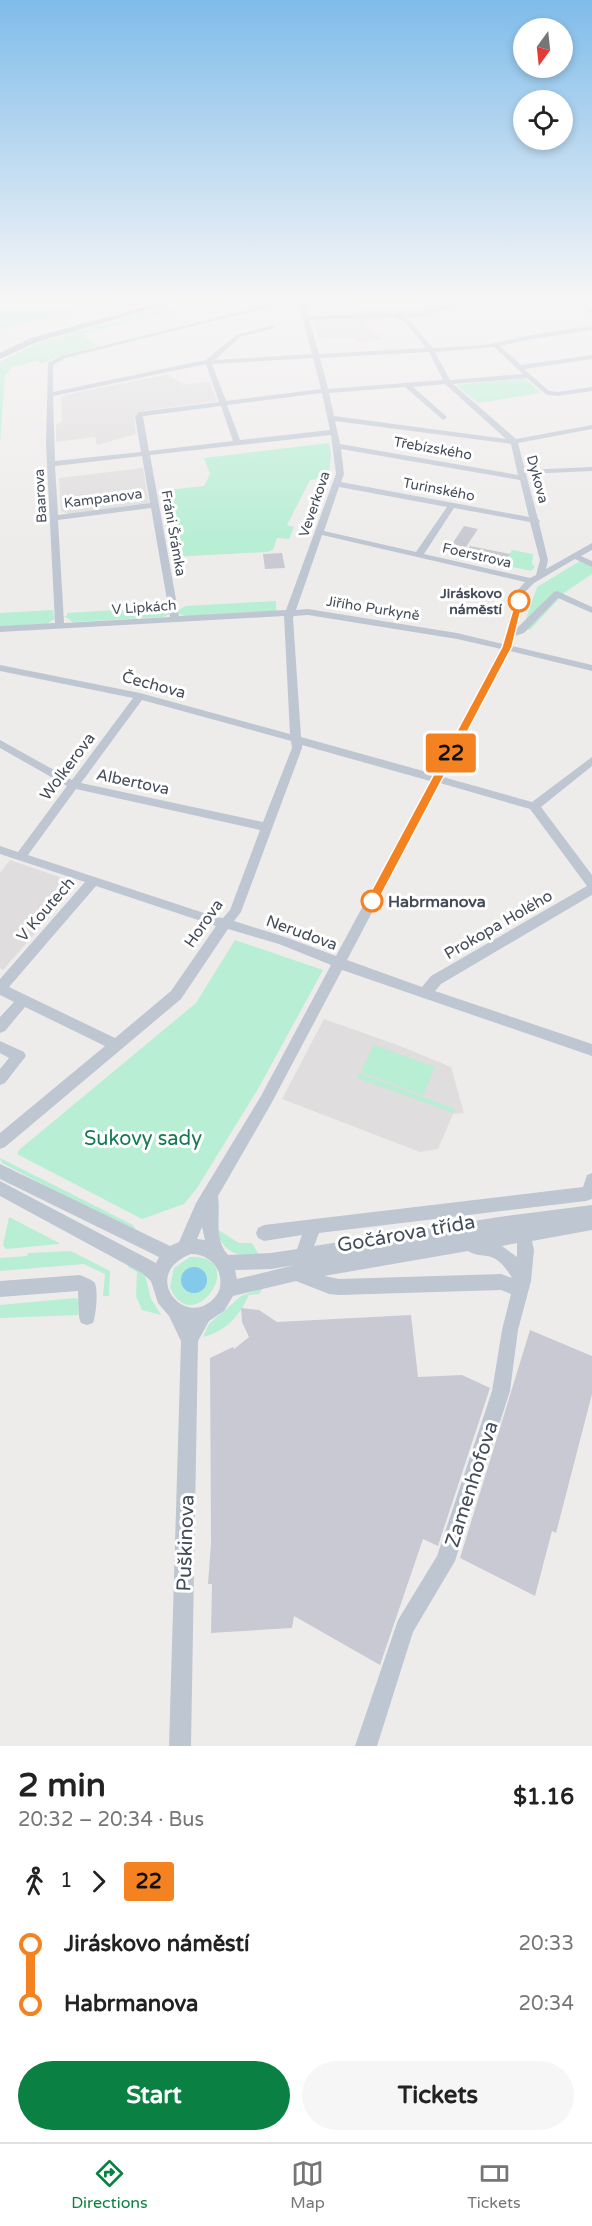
<!DOCTYPE html>
<meta charset="utf-8">
<style>
:root{--surface:#fff;--page:#f6f6f6;--text:#222;--muted:#767676;--line:#e0e0e0;--accent:#0b8043}
body{margin:0;font-family:"Varela Round",sans-serif;background:var(--page);color:var(--text);height:100vh;display:flex;flex-direction:column;font-size:22px;white-space:nowrap}
*{box-sizing:border-box;margin:0}
p{font-size:20px;color:var(--muted)}
.icon{flex:none;width:33px;height:33px;fill:none;stroke:currentColor;stroke-width:2;stroke-linecap:round;stroke-linejoin:round}
.map{position:relative;height:1746px;overflow:hidden}
.side{display:flex;flex-direction:column;background:var(--surface);flex:1}
.side>*{flex:none}
.badge{padding:0 12px;border-radius:4px;font-size:21px;line-height:39px}
.needle{width:39px;rotate:195deg}
.controls{position:absolute;left:513px;top:18px;display:grid;gap:12px}
.controls a{display:grid;place-items:center;width:60px;height:60px;border-radius:50%;background:var(--surface);box-shadow:0 3px 9px #0003;font-size:30px}
.map>.badge{position:absolute;translate:-50% -50%;box-shadow:0 0 0 3px #fff}
.legs{display:flex;align-items:center;gap:9px;height:66px;padding:0 18px;font-size:20px}
.legs p{margin-inline-start:auto}
.overview{display:flex;align-items:center;justify-content:space-between;height:102px;padding:0 18px}
h1{font-size:33px;font-weight:700;line-height:45px}
.action{display:flex;gap:12px;margin-top:auto;padding:12px 18px}
.action a{flex:1;height:69px;border-radius:36px;background:var(--accent);color:#fff;font-size:24px;font-weight:700;line-height:69px;text-align:center}
.action a+a{background:var(--page);color:var(--text)}
ul{padding:0 18px;list-style:none}
li{display:flex;align-items:center;gap:21px;height:60px;font-size:22px}
li i{display:grid;place-items:center;width:9px;height:100%;margin:0 8px;background:currentColor}
li i::after{content:'';width:15px;height:15px;margin:-8px;border:4px solid;border-radius:50%;background:var(--surface)}
li p{margin-inline-start:auto}
li:first-child i{background:linear-gradient(#0000 50%,currentColor 0)}
li:last-child i{background:linear-gradient(currentColor 50%,#0000 0)}
.tab-bar{display:flex;justify-content:space-around;align-items:center;height:84px;border-top:2px solid var(--line);background:var(--surface);font-size:16px;color:var(--muted)}
.tab-bar a{display:grid;justify-items:center;gap:3px}
.tab-bar .current{color:var(--accent)}
.map>svg:first-child{display:block}
.education{fill:#dfdddd}
.green{fill:#b7eed4}
.water{fill:#83c9ec}
.building{fill:#c8c9d2}
.lines{fill:none;stroke-linecap:round;stroke-linejoin:round}
.minor{fill:#bec6d2;fill-rule:evenodd}
.major{fill:#aab7cc;fill-rule:evenodd}
.line-1{fill:#f58220;stroke:#fff;stroke-width:1.5}
.stop-1-dot{fill:#fff;stroke:#f58220;stroke-width:3}
.labels{text-anchor:middle;stroke-width:6;stroke-linejoin:round;paint-order:stroke}
.far-street-label{font-size:14px;fill:#444c59;stroke:#fff}
.far-stop-label{font-size:14px;font-weight:bold;fill:#444c59;stroke:#fff;text-anchor:end}
.street-label{font-size:16px;fill:#444c59;stroke:#fff}
.stop-label{font-size:16px;font-weight:bold;fill:#444c59;stroke:#fff;text-anchor:start}
.near-park-label{font-size:20px;fill:#157a54;stroke:#fff}
.near-street-label{font-size:20px;fill:#444c59;stroke:#fff}
</style>
<div class="map">
<svg width="592" height="1746" viewBox="0 0 592 1746">
<rect width="100%" height="100%" fill="#eeeceb"/>
<g class="education">
<polygon points="389,317 363,324 384,339 358,342 351,337 319,339 315,322 323,319"/>
<polygon points="169,374 182,385 210,382 217,401 142,411 134,417 136,434 97,445 95,437 56,442 56,425 62,421 61,398 64,395"/>
<polygon points="143,468 149,503 69,514 61,511 59,478"/>
<polygon points="10,860 71,881 75,887 3,970 0,968 0,873"/>
<polygon points="324,1019 400,1046 451,1067 464,1113 453,1114 438,1149 420,1152 282,1099"/>
</g>
<g class="green">
<polygon points="23,299 100,299 111,302 0,330 0,307"/>
<polygon points="191,299 228,299 82,334 99,346 59,356 42,364 36,361 13,367 5,375 0,445 0,362 37,343"/>
<polygon points="352,299 409,299 432,309 417,313 363,315 361,308 357,306 363,304"/>
<polygon points="524,378 541,393 478,403 456,385"/>
<polygon points="329,443 331,453 329,478 310,480 287,525 294,527 289,539 277,538 273,550 267,552 171,557 164,517 168,514 167,508 170,506 169,502 165,501 164,495 159,491 204,486 210,474 204,458"/>
<polygon points="512,550 533,554 532,564 535,567 531,571 503,565"/>
<polygon points="580,561 592,566 592,574 564,593 530,630 523,628 537,587"/>
<polygon points="276,601 276,611 186,616 179,614 178,610 186,606"/>
<polygon points="167,607 167,610 171,610 170,614 163,617 73,622 64,616 67,616 67,613"/>
<polygon points="53,610 54,617 57,617 47,624 0,626 0,613"/>
<polygon points="235,940 323,970 258,1089 197,1188 184,1204 142,1219 17,1154 19,1150 196,1003"/>
<polygon points="374,1045 435,1067 423,1095 361,1072"/>
<polygon points="359,1073 455,1109 453,1113 357,1078"/>
<polygon points="0,1158 133,1225 135,1229 133,1232 2,1163"/>
<polygon points="9,1217 59,1243 59,1244 6,1249 3,1245"/>
<path d="M215,1228L239,1243H252L260,1257C235,1255 224,1254 215,1228Z"/>
<polygon points="71,1251 110,1271 109,1296 103,1296 105,1274 84,1264 0,1271 0,1258 27,1256 28,1253"/>
<path d="M190,1257C252,1254 192,1342 170,1287L174,1268Z"/>
<polygon points="129,1262 145,1275 151,1299 161,1315 142,1310 136,1296 137,1272 128,1267"/>
<path d="M263,1288L259,1294L249,1295C239,1316 227,1331 203,1337L209,1324L241,1296Z"/>
<polygon points="76,1298 80,1301 78,1315 0,1318 0,1305"/>
</g>
<circle class="water" cx="194" cy="1280" r="13"/>
<g class="building">
<polygon points="464,526 478,529 466,547 452,544"/>
<polygon points="470,546 510,554 505,562 465,554"/>
<polygon points="282,553 285,568 265,569 263,554"/>
<polygon points="241,1308 259,1310 277,1322 411,1315 418,1377 462,1375 490,1388 438,1546 423,1539 380,1665 294,1616 292,1628 211,1633 212,1584 208,1584 211,1543 210,1358 233,1347 234,1349 249,1337 242,1322"/>
<polygon points="530,1330 592,1356 592,1394 556,1533 552,1531 535,1596 460,1558"/>
</g>
<g class="lines">
<g class="minor">
<path d="M292,299H304L309,316L420,313L475,299H483L420,317H404L410,321L433,348L486,345L531,335L592,326V330L531,339L500,346L521,365L592,355V359L524,369L549,391L558,392L592,387V391L558,396L547,395L527,378L453,384L516,439L592,425V429L518,443L525,470L592,467V471L526,474L538,519L540,521L539,523L548,560L546,569L592,543V550L581,556L592,561V567L575,559L534,583L526,591L516,629L554,592L557,591L592,607V613L558,598L524,633L515,636L512,646L592,665V671L510,651L443,777L532,802L592,757V766L541,807L592,875V895L441,984L435,991L592,1044V1056L342,970L271,1104L218,1196C221,1216 213,1238 228,1255L271,1253L297,1249L302,1235L264,1241L258,1238L256,1233L258,1228L264,1225L583,1187L587,1175L592,1173V1199L586,1201L319,1233L314,1246L499,1217L592,1205V1230L532,1241L534,1250L531,1281L518,1330L510,1391L455,1561L413,1632L377,1746H355L398,1620L437,1556L492,1391L502,1330L511,1294L501,1290L339,1295L329,1294L296,1281L233,1296L224,1311L209,1321L198,1341L191,1746H169L181,1341L169,1316L158,1303L151,1281L142,1273L0,1196V1181L156,1263L159,1257L0,1179V1164L170,1246L179,1242L196,1203L261,1096L331,965L279,944L228,929L181,999L5,1147L0,1149V1133L105,1046L25,1007L5,1031L0,1033V1017L14,1002L0,995V979L85,882L0,854V846L18,852L67,786L0,748V740L72,780L133,698L0,671V665L140,693L290,734L284,616L0,632V626L55,623L46,444L48,363L61,356ZM298,300L312,354L215,360L240,337L275,328L273,325L236,335L206,360L53,392V365L65,358ZM396,317L406,323L426,348L319,354L309,320ZM494,347L523,374L450,380L435,352ZM429,352L443,380L328,389L320,358ZM313,358L321,389L226,401L212,364ZM206,364L219,402L139,412L135,417L141,452L55,461L53,396ZM445,384L506,439L334,416L329,393L405,387L443,420L447,418L446,416L413,387ZM322,393L330,430L240,440L227,405ZM221,406L233,441L149,451L143,417L144,416ZM335,421L511,444L518,475L340,444ZM331,435L336,474L286,610L179,616L150,455ZM341,449L520,480L529,517L341,482L344,474ZM142,456L150,503L58,515L55,466ZM339,487L447,507L416,552L324,531ZM151,508L170,617L64,623L58,520ZM454,508L530,522L540,560L536,575L530,578L424,554ZM322,535L525,582L518,590L503,644L457,633L308,609L296,610ZM308,615L457,639L501,649L434,774L301,737L293,618L294,616ZM142,700L291,741L292,748L263,822L81,783ZM302,745L430,781L336,956L288,938L234,921L241,912L302,748ZM440,783L530,809L587,886L431,976L422,987L347,960ZM76,789L260,830L230,910L223,918L216,917L28,855ZM96,886L216,926L171,991L115,1038L9,987ZM202,1227L205,1240L197,1239ZM517,1243V1257L502,1246ZM380,1251L295,1265L237,1279L235,1270L271,1269ZM468,1251C474,1255 480,1255 487,1256C499,1258 506,1268 512,1278L501,1274L339,1279L324,1276ZM191,1254C209,1254 223,1268 220,1287C219,1293 215,1298 210,1302C181,1325 141,1273 191,1254Z"/>
<polygon points="575,299 581,299 592,310 592,315"/>
<polygon points="0,1041 24,1052 26,1056 5,1083 0,1085 0,1069 9,1058 0,1053"/>
<path d="M80,1275C84,1277 91,1279 94,1282C99,1288 96,1316 93,1323L87,1325L81,1323L79,1317L78,1291L0,1297V1281Z"/>
</g>
<polygon class="major" points="173,299 184,299 37,342 0,359 0,353 31,338"/>
</g>
<linearGradient id="sky" x2="0" y2="1"><stop stop-color="#7fbcea"/><stop offset="0.55" stop-color="#f7f6f6"/><stop offset="1" stop-color="#f7f6f6" stop-opacity="0"/></linearGradient>
<rect width="592" height="543" fill="url(#sky)"/>
<polygon class="line-1" points="516,599 523,601 512,647 378,901 377,904 368,904 366,901 502,647"/>
<g class="stop-1-dot">
<circle cx="519" cy="601" r="10"/>
<circle cx="372" cy="901" r="10"/>
</g>
<g class="labels">
<g class="far-street-label">
<text transform="translate(433 448) rotate(10)" y="5">Třebízského</text>
<text transform="translate(538 479) rotate(75)" y="5">Dykova</text>
<text transform="translate(439 489) rotate(11)" y="5">Turinského</text>
<text transform="translate(40 496) rotate(-93)" y="5">Baarova</text>
<text transform="translate(103 498) rotate(-7)" y="5">Kampanova</text>
<text transform="translate(314 504) rotate(-71)" y="5">Veverkova</text>
<text transform="translate(174 533) rotate(80)" y="5">Fráni Šrámka</text>
<text transform="translate(477 555) rotate(13)" y="5">Foerstrova</text>
<text transform="translate(144 607) rotate(-4)" y="5">V Lipkách</text>
<text transform="translate(373 608) rotate(9)" y="5">Jiřího Purkyně</text>
</g>
<g class="far-stop-label">
<text x="502" y="598">Jiráskovo<tspan x="502" dy="16">náměstí</tspan></text>
</g>
<g class="street-label">
<text transform="translate(154 684) rotate(15)" y="6">Čechova</text>
<text transform="translate(67 766) rotate(-53)" y="6">Wolkerova</text>
<text transform="translate(133 781) rotate(12)" y="6">Albertova</text>
<text transform="translate(45 909) rotate(-49)" y="6">V Koutech</text>
<text transform="translate(203 923) rotate(-55)" y="6">Horova</text>
<text transform="translate(498 924) rotate(-30)" y="6">Prokopa Holého</text>
<text transform="translate(302 932) rotate(20)" y="6">Nerudova</text>
</g>
<g class="stop-label">
<text x="388" y="907">Habrmanova</text>
</g>
<g class="near-park-label">
<text x="143" y="1145">Sukovy sady</text>
</g>
<g class="near-street-label">
<text transform="translate(406 1233) rotate(-10)" y="7">Gočárova třída</text>
<text transform="translate(471 1484) rotate(-72)" y="7">Zamenhofova</text>
<text transform="translate(185 1543) rotate(-88)" y="7">Puškinova</text>
</g>
</g>
</svg>
<div class="controls">
<a><svg class="needle" viewBox="-14 -14 28 28"><path d="M0-13l5 13h-10z" fill="#e53935"/><path d="M0 13l5-13h-10z" fill="#767676"/></svg></a>
<a><svg class="icon" aria-label="locate" viewBox="0 0 24 24"><circle cx="12" cy="12" r="6"/><path d="M12 2v4M12 18v4M2 12h4M18 12h4"/></svg></a>
</div>
<b class="badge" style="left:451px;top:753px;background:#f58220;color:#111">22</b>
</div>
<section class="side">
<div class="overview"><div><h1>2 min</h1><p>20:32 – 20:34 · Bus</p></div><b>$1.16</b></div>
<div class="legs"><svg class="icon" aria-label="walk" viewBox="0 0 24 24"><circle cx="13" cy="4" r="2"/><path d="M13 8l-2 6 4 7M11 14l-3 7M7 12l3-4h3l4 4"/></svg>1<svg class="icon" aria-label="forward" viewBox="0 0 24 24"><path d="M9 5l7 7-7 7"/></svg><b class="badge" style="background:#f58220;color:#111">22</b></div>
<ul>
<li><i style="color:#f58220"></i><b>Jiráskovo náměstí</b><p>20:33</p></li>
<li><i style="color:#f58220"></i><b>Habrmanova</b><p>20:34</p></li>
</ul>
<div class="action"><a>Start</a><a>Tickets</a></div>
</section>
<nav class="tab-bar">
<a class="current"><svg class="icon" aria-label="directions" viewBox="0 0 24 24"><path d="M12 3l9 9-9 9-9-9zM9 14v-3h6M13 9l2 2-2 2"/></svg>Directions</a>
<a><svg class="icon" aria-label="map" viewBox="0 0 24 24"><path d="M3 6l6-2 6 2 6-2v14l-6 2-6-2-6 2zM9 4v14M15 6v14"/></svg>Map</a>
<a><svg class="icon" aria-label="tickets" viewBox="0 0 24 24"><path d="M3 7h18v10H3zM15 7v10"/></svg>Tickets</a>
</nav>
